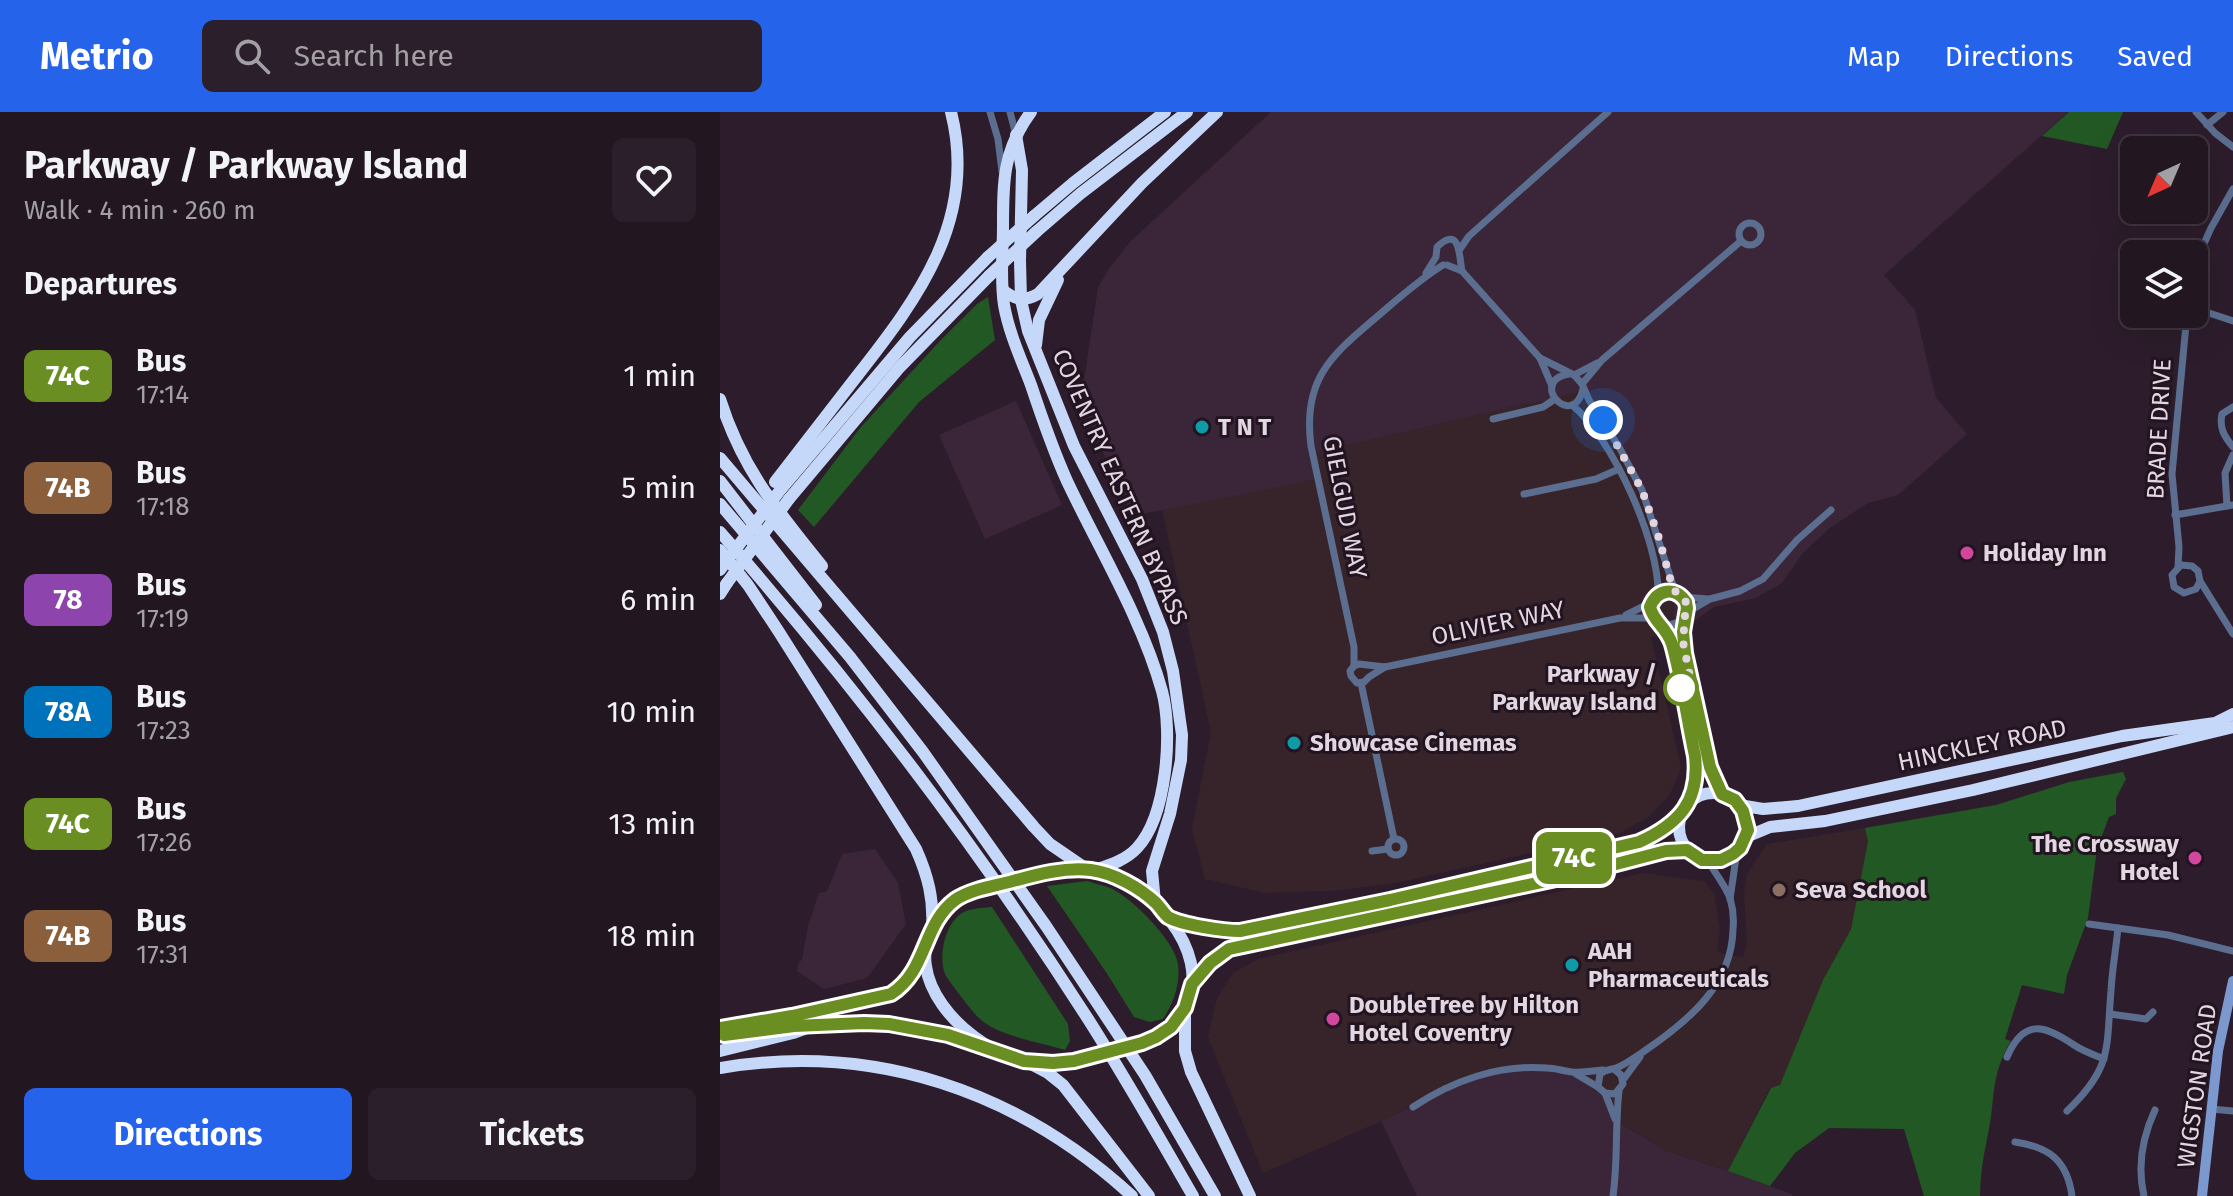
<!DOCTYPE html>
<meta charset="utf-8">
<style>
:root{--surface:#221621;--page:#2a1f2a;--text:#f1f3f6;--muted:#a29fa5;--line:#3f353f;--accent:#2563eb}
body{margin:0;font-family:"Fira Sans",sans-serif;background:var(--page);color:var(--text);height:100vh;display:flex;flex-direction:column;font-size:30px;white-space:nowrap}
*{box-sizing:border-box;margin:0}
p{font-size:26px;color:var(--muted)}
.icon{flex:none;width:44px;height:44px;fill:none;stroke:currentColor;stroke-width:2;stroke-linecap:round;stroke-linejoin:round}
.map{position:relative;flex:1;overflow:hidden}
.details{display:flex;flex-direction:column;background:var(--surface);width:720px}
.details>*{flex:none}
.badge{padding:0 16px;border-radius:12px;font-size:28px;line-height:52px}
.needle{width:52px;rotate:224deg}
.tools{position:absolute;left:1400px;top:24px;display:grid;gap:16px}
.tools a{display:grid;place-items:center;width:88px;height:88px;border-radius:12px;background:var(--surface);box-shadow:0 8px 32px #0002,0 0 0 2px var(--line);font-size:40px}
.you{position:absolute;width:40px;height:40px;margin:-20px;border:6px solid #fff;border-radius:50%;background:#1a73e8;box-shadow:0 0 0 12px #1a73e833}
.map>.badge{position:absolute;translate:-50% -50%;box-shadow:0 0 0 4px #fff}
h2{padding:0 24px;font-size:30px;line-height:72px}
.round{display:grid;place-items:center;flex:none;width:84px;height:84px;border-radius:12px;background:var(--page)}
.summary{display:flex;align-items:center;justify-content:space-between;height:136px;padding:0 24px}
h1{font-size:38px;font-weight:700;line-height:60px}
.cta{display:flex;gap:16px;margin-top:auto;padding:16px 24px}
.cta a{flex:1;height:92px;border-radius:12px;background:var(--accent);color:#fff;font-size:32px;font-weight:700;line-height:92px;text-align:center}
.cta a+a{background:var(--page);color:var(--text)}
ul{padding:0;list-style:none}
li{display:flex;align-items:center;gap:24px;height:112px;padding:0 24px}
li div{flex:1}
li b{display:block;font-size:30px}
li em{font-style:normal}
li .badge{min-width:88px;font-weight:700;text-align:center}
header{display:flex;align-items:center;gap:48px;box-sizing:border-box;height:112px;padding:0 40px;background:var(--accent);color:#fff}
header strong{font-size:38px}
nav{display:flex;gap:44px;margin-inline-start:auto;font-size:28px}
.search{width:560px;height:72px;background:var(--page);display:flex;align-items:center;gap:20px;box-sizing:border-box;padding:0 28px;border-radius:12px;color:var(--muted);font-size:30px}
main{display:flex;flex:1;min-height:0}
.map>svg:first-child{display:block}
.commercial{fill:#37242a}
.built{fill:#3a2638}
.green{fill:#225823}
.lines{fill:none;stroke-linecap:round;stroke-linejoin:round}
.street{stroke:#5c6e90;stroke-width:7}
.secondary{stroke:#7c99cf;stroke-width:10}
.highway{stroke:#c6d8fa;stroke-width:12}
.highway-bridge{stroke:#c6d8fa;stroke-width:12}
.line-casing{stroke:#fff;stroke-width:18}
.line{stroke:#6b8e23;stroke-width:12}
.walk{stroke:#e2d7e1;stroke-width:8;stroke-dasharray:0 14.4}
.culture-dot{fill:#0f9aa8;stroke:#231422;stroke-width:3}
.hotel-dot{fill:#d1479c;stroke:#231422;stroke-width:3}
.stop-dot{fill:#fff;stroke:#6b8e23;stroke-width:4}
.education-dot{fill:#8d6e63;stroke:#231422;stroke-width:3}
.labels{text-anchor:middle;stroke-width:6;stroke-linejoin:round;paint-order:stroke}
.poi-label{font-size:24px;font-weight:bold;fill:#e2d7e1;stroke:#231422;text-anchor:start}
.street-label{font-size:24px;fill:#e2d7e1;stroke:#231422}
.stop-label{font-size:24px;font-weight:bold;fill:#e2d7e1;stroke:#231422;text-anchor:end}
</style>
<header>
<strong>Metrio</strong>
<div class="search"><svg class="icon" aria-label="search" viewBox="0 0 24 24"><circle cx="10" cy="10" r="6"/><path d="M15 15l6 6"/></svg>Search here</div>
<nav><a>Map</a><a>Directions</a><a>Saved</a></nav>
</header>
<main>
<section class="details">
<div class="summary"><div><h1>Parkway / Parkway Island</h1><p>Walk · 4 min · 260 m</p></div><a class="round"><svg class="icon" aria-label="heart" viewBox="0 0 24 24"><path d="M12 20l-8-8c-3-5 5-10 8-4 3-6 11-1 8 4z"/></svg></a></div>
<h2>Departures</h2>
<ul>
<li><span class="badge" style="background:#6b8e23;color:#fff">74C</span><div><b>Bus</b><p>17:14</p></div><em>1 min</em></li>
<li><span class="badge" style="background:#8b5e3c;color:#fff">74B</span><div><b>Bus</b><p>17:18</p></div><em>5 min</em></li>
<li><span class="badge" style="background:#8e44ad;color:#fff">78</span><div><b>Bus</b><p>17:19</p></div><em>6 min</em></li>
<li><span class="badge" style="background:#0072bc;color:#fff">78A</span><div><b>Bus</b><p>17:23</p></div><em>10 min</em></li>
<li><span class="badge" style="background:#6b8e23;color:#fff">74C</span><div><b>Bus</b><p>17:26</p></div><em>13 min</em></li>
<li><span class="badge" style="background:#8b5e3c;color:#fff">74B</span><div><b>Bus</b><p>17:31</p></div><em>18 min</em></li>
</ul>
<div class="cta"><a>Directions</a><a>Tickets</a></div>
</section>
<div class="map">
<svg width="1513" height="1084" viewBox="0 0 1513 1084">
<rect width="100%" height="100%" fill="#2d1d2c"/>
<g class="commercial">
<polygon points="863,277 913,361 955,479 952,513 955,523 931,525 961,656 950,682 929,705 900,721 675,771 613,779 545,781 485,767 472,717 491,620 442,397 598,367 593,341 805,292 835,287"/>
<polygon points="1145,716 1148,729 1131,817 1103,868 1060,974 1050,976 1008,1059 946,1039 896,1009 693,995 543,1061 488,925 497,886 513,861 538,847 923,761 984,769 994,781 1000,819 997,840 1023,846 1027,832 1024,780 1027,762 1047,732"/>
</g>
<g class="built">
<polygon points="551,0 1348,0 1164,163 1195,198 1216,286 1247,322 1178,383 1148,391 1111,415 1083,441 1061,472 1035,486 994,495 955,523 952,513 955,479 922,378 863,278 835,287 805,292 593,341 598,367 412,404 372,316 362,282 378,175 390,155 411,129"/>
<polygon points="296,289 342,393 265,427 219,323"/>
<polygon points="155,737 178,771 186,812 147,866 104,877 77,859 79,850 82,848 88,814 99,781 106,780 109,775 122,742"/>
<polygon points="799,956 854,960 878,975 899,979 896,1009 946,1039 1008,1059 1072,1082 1072,1084 697,1084 661,1009 693,995 743,968"/>
</g>
<g class="green">
<polygon points="1349,0 1403,0 1387,37 1322,24"/>
<polygon points="268,185 275,228 199,290 94,415 78,398 140,316 218,231 257,192"/>
<path d="M1403,660L1406,667L1396,686V702L1389,705L1377,737L1368,806L1347,863L1344,882L1302,873L1285,927L1291,929C1269,965 1276,989 1267,1027C1263,1046 1260,1065 1260,1084H1204L1184,1017L1109,1016L1075,1041L1050,1074L1008,1059L1051,976L1060,973L1103,868L1131,817L1148,729L1145,716L1276,693L1349,670Z"/>
<path d="M367,769C376,772 388,774 396,779C416,791 450,825 457,848C462,868 454,891 443,907L430,910L414,905L388,863L327,774Z"/>
<path d="M272,795L348,912L350,929L345,938C320,930 277,924 259,906C254,902 227,867 225,862C218,844 225,812 242,801C251,796 262,796 272,795Z"/>
</g>
<g class="lines">
<g class="street">
<polyline points="270,0 278,27 282,59"/>
<polyline points="290,0 296,23"/>
<polyline points="1476,0 1495,21 1513,35"/>
<polyline points="1487,13 1503,0"/>
<circle cx="1030" cy="122" r="11"/>
<polyline points="740,137 749,124 888,0"/>
<polyline points="727,153 742,159 820,246 832,274"/>
<polyline points="1474,154 1491,116 1513,77"/>
<path d="M706,161L716,145L717,135C741,112 739,146 742,159"/>
<polyline points="1474,196 1513,209"/>
<polyline points="820,246 854,263 862,272 869,288 899,335 922,378 955,479"/>
<path d="M849,262C807,269 853,319 863,277"/>
<polyline points="854,263 877,251"/>
<polyline points="862,272 882,248 1021,129"/>
<path d="M852,293C892,325 940,431 938,483"/>
<path d="M1513,295L1502,302C1499,316 1504,324 1513,335"/>
<polyline points="773,307 823,295 835,287"/>
<polyline points="804,382 876,367 899,357"/>
<polyline points="1507,394 1505,361 1513,343"/>
<polyline points="1455,403 1513,393"/>
<polyline points="1458,455 1459,435 1452,362 1467,202"/>
<polyline points="1480,469 1476,477 1464,481 1454,475 1452,463 1461,453 1472,454 1478,459 1480,469 1513,522"/>
<polyline points="963,485 988,487"/>
<polyline points="966,501 990,487 1020,479 1043,467 1077,428 1111,398"/>
<polyline points="906,503 930,491"/>
<path d="M964,506C954,514 939,517 932,504C924,486 949,471 962,484C965,487 967,490 967,495C967,503 966,499 964,506C961,518 963,532 965,544C975,589 980,640 1002,682"/>
<polyline points="943,513 952,532 975,644 976,660 972,686"/>
<polyline points="634,554 639,552 665,555 900,506 933,506"/>
<path d="M665,555L649,565L644,570L637,571L631,564L630,559L634,554V535L591,334C582,266 612,243 659,203C680,185 700,167 723,153"/>
<polyline points="641,571 674,727"/>
<circle cx="676" cy="735" r="8"/>
<polyline points="652,739 668,737"/>
<polyline points="1010,787 1017,739"/>
<polyline points="1369,812 1448,823 1513,839"/>
<polyline points="1390,902 1426,907 1433,900"/>
<path d="M1287,945C1304,906 1324,913 1354,933C1363,939 1374,943 1384,947"/>
<path d="M894,957L901,963L903,972L895,982L885,981L878,975L880,962C886,957 890,958 896,956C905,953 915,945 923,940C967,910 1012,874 1013,817C1014,807 1013,796 1010,786C1005,773 995,761 988,749"/>
<polyline points="856,962 878,975"/>
<polyline points="903,968 920,945"/>
<polyline points="885,981 895,1007"/>
<path d="M693,995C732,969 779,952 827,956C835,956 843,959 852,960C862,961 873,959 883,958"/>
<polyline points="1491,997 1513,999"/>
<path d="M1347,999C1393,955 1386,937 1391,879C1392,858 1396,837 1398,816"/>
<path d="M1295,1030C1329,1035 1347,1048 1352,1084"/>
<path d="M893,1084C898,1049 895,1015 899,979"/>
<path d="M1424,1084C1417,1054 1422,1026 1435,998"/>
</g>
<g class="secondary">
<path d="M0,916L72,904L171,882C188,871 196,857 205,839"/>
<path d="M0,922C25,923 49,915 74,914C145,909 194,910 262,934"/>
<polyline points="1482,1084 1498,939 1513,869"/>
</g>
<g class="highway">
<path d="M311,0C283,38 283,69 283,114C283,140 280,168 284,193C289,221 301,247 311,273C322,306 333,338 347,369C379,437 422,507 442,579C453,619 447,704 417,736C406,748 390,753 375,758"/>
<polyline points="296,23 302,58 300,149 301,188 308,219 354,334 422,467 443,520 453,559 462,623 461,648 450,702 432,759 435,790"/>
<polyline points="314,104 353,71 445,0"/>
<polyline points="316,120 360,82 467,0"/>
<path d="M283,178C295,188 304,190 318,182L422,71L497,0"/>
<polyline points="316,233 319,208 338,168"/>
<path d="M0,287C22,357 57,398 102,454"/>
<polyline points="0,346 314,715 330,732 368,758"/>
<polyline points="0,369 96,493"/>
<path d="M55,370C82,335 110,299 137,264C199,185 258,106 231,0"/>
<polyline points="61,377 190,225 268,145"/>
<polyline points="69,387 180,255 269,164"/>
<polyline points="0,392 130,545 203,640 326,814 425,963 495,1084"/>
<path d="M0,420C134,573 258,735 368,907C405,965 439,1025 473,1084"/>
<path d="M0,438L28,473L59,520L196,737C208,764 214,787 212,817"/>
<polyline points="0,482 7,471"/>
<circle cx="993" cy="715" r="34"/>
<polyline points="1019,693 1043,697 1078,694 1402,624 1495,611 1513,602"/>
<polyline points="1026,725 1050,715 1105,709 1253,678 1513,615"/>
<path d="M330,760C343,758 360,756 373,758C426,767 494,838 466,894C459,907 448,917 436,925"/>
<path d="M247,782C233,789 224,799 215,812C181,866 243,929 292,945C312,952 333,951 354,949"/>
<path d="M448,805C478,813 505,821 537,816L670,788L919,730L935,723L961,704"/>
<path d="M472,872C484,859 494,845 509,837L850,764L933,742L967,738"/>
<polyline points="465,896 465,939 471,960 530,1084"/>
<polyline points="0,939 73,921 92,914"/>
<polyline points="309,951 328,961 343,973 429,1084"/>
<path d="M0,956C154,930 298,979 412,1084"/>
</g>
<g class="highway-bridge">
<polyline points="268,145 314,104"/>
<polyline points="269,164 316,120"/>
<polyline points="0,458 61,377"/>
<polyline points="7,471 69,387"/>
<polyline points="247,782 330,760"/>
<polyline points="354,949 422,931 436,925"/>
</g>
</g>
<g class="lines">
<g class="line-casing">
<path id="line" d="M0,916L72,904L171,882C208,858 202,813 235,788C251,777 275,774 293,769C319,762 345,755 371,758C394,761 420,776 436,791C440,795 444,802 448,805C462,813 504,819 520,819L670,788L919,730C959,712 980,689 975,644C967,607 962,568 952,532C946,514 934,511 930,495C937,477 955,474 966,490L967,496L963,520L965,541L990,655L1002,682L1015,688L1023,699L1028,718L1020,736L1013,742L1001,748H982L967,738L946,739L850,764L509,837L490,851L472,872L465,896L451,915L436,925L422,931L354,949L333,951L304,949L228,923L169,912L144,911L74,914L4,923"/>
</g>
<use href="#line" class="line"/>
<polyline class="walk" points="883,308 922,378 939,426 951,470 955,479 966,490 963,530 973,580 961,576"/>
</g>
<g class="culture-dot">
<circle cx="482" cy="315" r="8"/>
<circle cx="574" cy="631" r="8"/>
<circle cx="852" cy="853" r="8"/>
</g>
<g class="hotel-dot">
<circle cx="1247" cy="441" r="8"/>
<circle cx="1475" cy="746" r="8"/>
<circle cx="613" cy="907" r="8"/>
</g>
<circle class="stop-dot" cx="961" cy="576" r="16"/>
<circle class="education-dot" cx="1059" cy="778" r="8"/>
<g class="labels">
<g class="poi-label">
<text x="498" y="323">T N T</text>
<text x="1263" y="449">Holiday Inn</text>
<text x="590" y="639">Showcase Cinemas</text>
<text x="1459" y="740" text-anchor="end">The Crossway<tspan x="1459" dy="28">Hotel</tspan></text>
<text x="1075" y="786">Seva School</text>
<text x="868" y="847">AAH<tspan x="868" dy="28">Pharmaceuticals</tspan></text>
<text x="629" y="901">DoubleTree by Hilton<tspan x="629" dy="28">Hotel Coventry</tspan></text>
</g>
<g class="street-label">
<text transform="translate(1439 317) rotate(-87)" y="8">BRADE DRIVE</text>
<text transform="translate(400 375) rotate(66)" y="8">COVENTRY EASTERN BYPASS</text>
<text transform="translate(625 395) rotate(79)" y="8">GIELGUD WAY</text>
<text transform="translate(778 511) rotate(-12)" y="8">OLIVIER WAY</text>
<text transform="translate(1262 633) rotate(-12)" y="8">HINCKLEY ROAD</text>
<text transform="translate(1477 974) rotate(-82)" y="8">WIGSTON ROAD</text>
</g>
<g class="stop-label">
<text x="937" y="570">Parkway /<tspan x="937" dy="28">Parkway Island</tspan></text>
</g>
</g>
</svg>
<div class="tools">
<a><svg class="needle" viewBox="-14 -14 28 28"><path d="M0-13l5 13h-10z" fill="#e53935"/><path d="M0 13l5-13h-10z" fill="#a29fa5"/></svg></a>
<a><svg class="icon" aria-label="layers" viewBox="0 0 24 24"><path d="M12 4l9 5-9 5-9-5zM3 14l9 5 9-5"/></svg></a>
</div>
<div class="you" style="left:883px;top:308px"></div>
<b class="badge" style="left:854px;top:746px;background:#6b8e23;color:#fff">74C</b>
</div>
</main>
